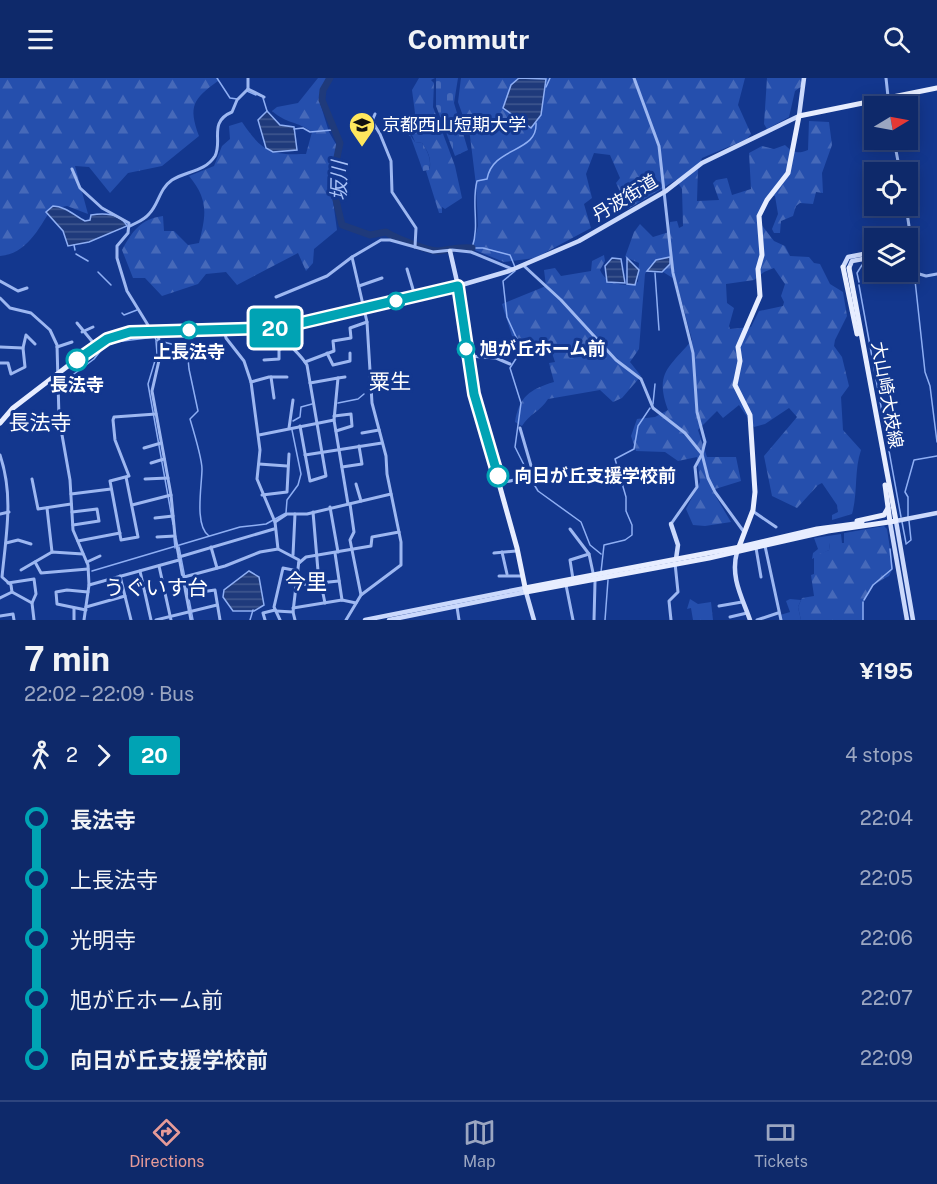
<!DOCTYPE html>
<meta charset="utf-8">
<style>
:root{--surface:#0e296a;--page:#173170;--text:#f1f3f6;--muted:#9ba6c1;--line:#2e457e;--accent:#e69b98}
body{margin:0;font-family:"Public Sans","Noto Sans JP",sans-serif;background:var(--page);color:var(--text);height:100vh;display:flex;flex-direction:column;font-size:22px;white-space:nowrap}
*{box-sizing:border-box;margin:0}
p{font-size:20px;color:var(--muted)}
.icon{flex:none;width:33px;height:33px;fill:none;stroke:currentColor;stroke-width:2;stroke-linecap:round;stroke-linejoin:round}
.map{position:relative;height:542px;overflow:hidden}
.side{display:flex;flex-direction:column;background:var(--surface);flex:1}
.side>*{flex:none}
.badge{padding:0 12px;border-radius:4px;font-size:21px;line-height:39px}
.needle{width:39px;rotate:80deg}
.tools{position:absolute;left:864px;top:18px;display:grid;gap:12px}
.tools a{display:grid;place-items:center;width:54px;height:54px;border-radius:0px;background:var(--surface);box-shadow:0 3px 15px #0003,0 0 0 2px var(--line);font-size:30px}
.map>.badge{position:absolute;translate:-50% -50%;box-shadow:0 0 0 3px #fff}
.legs{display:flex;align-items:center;gap:9px;height:66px;padding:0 24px;font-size:20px}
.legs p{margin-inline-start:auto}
.headline{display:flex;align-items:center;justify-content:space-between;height:102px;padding:0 24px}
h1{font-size:33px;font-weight:700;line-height:45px}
ul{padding:0 24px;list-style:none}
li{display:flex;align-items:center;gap:21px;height:60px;font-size:22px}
li i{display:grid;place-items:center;width:9px;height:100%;margin:0 8px;background:currentColor}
li i::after{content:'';width:15px;height:15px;margin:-8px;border:4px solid;border-radius:50%;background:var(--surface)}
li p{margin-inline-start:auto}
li:first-child i{background:linear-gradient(#0000 50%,currentColor 0)}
li:last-child i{background:linear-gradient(currentColor 50%,#0000 0)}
header{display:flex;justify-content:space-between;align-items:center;height:78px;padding:0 24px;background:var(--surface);font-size:27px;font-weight:700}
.menu{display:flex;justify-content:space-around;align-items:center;height:84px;border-top:2px solid var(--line);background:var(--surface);font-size:16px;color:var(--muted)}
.menu a{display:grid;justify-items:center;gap:3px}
.menu .on{color:var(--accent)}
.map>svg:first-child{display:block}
.grass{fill:#254fad}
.forest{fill:url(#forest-firs);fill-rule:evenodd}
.cemetery{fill:url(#cemetery-stones)}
.water{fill:url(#water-rules);stroke:#8faff4;stroke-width:1.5}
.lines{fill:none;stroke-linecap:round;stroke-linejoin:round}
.stream{stroke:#8faff4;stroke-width:1.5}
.river{stroke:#1f3a7b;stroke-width:7}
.street{stroke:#9db7f1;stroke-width:3}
.secondary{stroke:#cbd9fc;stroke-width:4.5}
.primary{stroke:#e7edff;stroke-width:5}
.line-1-casing{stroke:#fff;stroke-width:14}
.line-1{stroke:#00a3b4;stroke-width:9}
.stop-1-dot{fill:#fff;stroke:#00a3b4;stroke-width:3}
.labels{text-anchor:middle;stroke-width:6;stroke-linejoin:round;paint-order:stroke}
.poi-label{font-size:18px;fill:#fff;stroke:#13378e;text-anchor:start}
.street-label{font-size:18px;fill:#fff;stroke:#13378e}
.stop-label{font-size:18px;font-weight:bold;fill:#fff;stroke:#13378e;text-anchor:start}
.water-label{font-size:20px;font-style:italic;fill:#a9c2f8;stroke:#13378e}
.quarter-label{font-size:21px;fill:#fff;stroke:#13378e}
</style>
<header><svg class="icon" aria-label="menu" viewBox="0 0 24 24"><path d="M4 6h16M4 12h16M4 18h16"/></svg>Commutr<svg class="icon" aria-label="search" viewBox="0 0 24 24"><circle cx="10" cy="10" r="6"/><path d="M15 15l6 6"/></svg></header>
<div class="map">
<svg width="937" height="542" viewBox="0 0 937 542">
<defs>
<pattern id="forest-firs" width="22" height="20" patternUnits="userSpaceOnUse" patternTransform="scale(1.5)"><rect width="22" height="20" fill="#254fad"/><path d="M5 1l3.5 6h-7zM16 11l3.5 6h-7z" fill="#4669b9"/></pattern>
<pattern id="cemetery-stones" width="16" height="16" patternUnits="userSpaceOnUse" patternTransform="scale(1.5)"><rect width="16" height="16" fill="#254fad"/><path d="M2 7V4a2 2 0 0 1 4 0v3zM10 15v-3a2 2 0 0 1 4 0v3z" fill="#4669b9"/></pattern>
<pattern id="water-rules" width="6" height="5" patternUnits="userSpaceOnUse" patternTransform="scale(1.5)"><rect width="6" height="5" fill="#1f3a7b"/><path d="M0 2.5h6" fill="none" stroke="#41588f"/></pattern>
</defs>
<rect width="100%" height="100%" fill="#13378e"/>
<g class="grass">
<polygon points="841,456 842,465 830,465 829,472 812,481 813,475 818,471 814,460"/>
<polygon points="790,521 801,522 798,529 801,542 781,542 780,537 790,534 786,523"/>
</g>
<g class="forest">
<path d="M0,0H219L218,3C193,21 188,28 199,58L162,88L128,95L110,115L89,89L75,88L88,136L67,128L51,131C39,151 26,176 0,178Z"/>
<path d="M318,0H326L320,15V25L329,54L337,68L332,116L337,152L314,171L313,185L306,193L298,175L237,207L226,194L206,196L198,206L162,218L145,200H133L122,172C132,154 140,141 163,138L164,153H174L188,167L199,165C206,137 209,122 189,98L214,88L222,68L230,61L229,48L242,44C262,74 271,77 306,76L312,54C297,43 287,46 272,33L277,29L298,25Z"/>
<path d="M419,0H435L431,2L434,5L433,29L455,88L462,120L445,131L442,129V135H439L426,93L430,90C431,80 428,73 422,65L415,64L412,57L409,58L407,49L412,47L415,35L412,12Z"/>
<path d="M461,0H745L738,27L751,56L747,61L702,80L698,91L697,123L719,122L713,105L716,102L727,100L732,117L751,111L749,75L762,68L774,71L785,67C793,75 798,76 808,72L809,43L829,44L832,67L822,95L823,115L816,114L813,126L800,125L796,128L793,138L781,143L780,155H774L772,151L778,136L775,118L769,117L757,141L774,163L785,168L790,178L809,179L814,185L820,186L830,206L843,214L847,238L835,262L834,268L842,279L849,308L841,319L843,352L861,372C854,392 858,415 852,436L832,442V437L838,434L837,427L822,405L818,407L797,430L772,418L764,378L797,339L789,330L765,346L754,349L739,327L723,340L717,333L698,352L707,379H736L741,403L712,412L731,444L705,448L693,447L686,431L700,404L697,379L678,383L665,374L636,373L631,358L637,341L655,339L668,332C654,294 670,289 692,262L676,202L663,194L659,186H651L645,196L639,271L630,284L641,298L622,320L613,324L600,312L548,321C541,333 529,336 522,348L515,344C519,319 530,311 554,304L549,285L555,284L550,269L523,264L512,258L502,226L546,208L544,192L555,190L561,198L591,193L592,183L604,177L605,183L600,192C606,206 624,210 638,204L639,185L625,179L634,154L640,146L653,159L669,154L670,144L677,143L679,150L683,148L682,111L676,102L628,131L616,105L620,100L610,77L594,75L586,96L592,120L584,126L591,150L535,180L504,184L472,171L478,148L476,107L470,58L458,24ZM774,190L785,206L781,218L784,224L783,228L759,233L751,249L730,251L729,248L734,230L727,225L726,206L754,202L764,194Z"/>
<polygon points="767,0 803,0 802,8 795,13 789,39 767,51 764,46"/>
<path d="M884,448L887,451L893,490L889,498C867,509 862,518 863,542H801L798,529L802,520L814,518L811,497L814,496V478L829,472L830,465H844V455Z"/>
<polygon points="690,521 698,526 711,524 713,542 693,542 691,530 687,531"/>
</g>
<g class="cemetery">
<polygon points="436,0 458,0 454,25 468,72 455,78 436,28"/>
<path d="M410,57L415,64L422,65C428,74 432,82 429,92L423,93Z"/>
</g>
<g class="water">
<polygon points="519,0 546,1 541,37 531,50 503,30 511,7"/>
<polygon points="267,33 280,47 294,49 297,72 273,74 266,70 258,42"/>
<path d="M53,128C65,128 75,138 85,143L90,142L91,137C104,135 120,135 127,148L89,164L68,168L63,153L46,134Z"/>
<polygon points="670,179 670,186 662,194 647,193 656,182"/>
<polygon points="612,180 621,181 625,205 607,204 605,188"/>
<polygon points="627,180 639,192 635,207 627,206"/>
<polygon points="249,493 259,499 264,527 254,533 233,533 223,519 224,512"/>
</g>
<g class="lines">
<g class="stream">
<polyline points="217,0 230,20 237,21"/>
<polyline points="546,9 550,0"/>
<polyline points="247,13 256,17"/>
<polyline points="263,20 267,33"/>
<polyline points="294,51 303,50 310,54 332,52"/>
<polyline points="74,167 75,172"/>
<polyline points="76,176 88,183"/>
<path d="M515,189L510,177L483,170H472C480,147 471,125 477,103L487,101C493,68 538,75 536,45"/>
<polyline points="515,193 503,203 507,239 517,261 517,279 510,290 521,325 515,369 532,403 538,413 581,444 590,467 601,476"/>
<polyline points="914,193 925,294 930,308 937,364"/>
<polyline points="98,194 111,207"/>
<polyline points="655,195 659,252"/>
<polyline points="859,204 857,195 862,187 874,184"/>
<polyline points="859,207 901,439"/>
<polyline points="122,235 124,237 137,232"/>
<polyline points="156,263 157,276 148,306 173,446"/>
<path d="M66,302L94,281L107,265L155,259L156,262L187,270L189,291L198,333L190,341C193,351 202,381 202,391C202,407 194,448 209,458"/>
<polyline points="338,325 358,321 364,316"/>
<polyline points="653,326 655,306"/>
<polyline points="293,343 300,339 301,329 312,326"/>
<polyline points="908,439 908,419 905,414 914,382 937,378"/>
<polyline points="902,444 906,465"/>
<polyline points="174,460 175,470"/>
<polyline points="906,466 911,462 909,443"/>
<polyline points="179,469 193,542"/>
<polyline points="92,493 240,449 266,446 286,435 287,422 298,407 301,396 292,352"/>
<polyline points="601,494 604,467 625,462 632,457 632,447 626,433 626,419 615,381 634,371 638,348 650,330"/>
<polyline points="864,522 873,507 892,491 890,471"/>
<polyline points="250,542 253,532"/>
<polyline points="605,542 608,502"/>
<polyline points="863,542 863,524"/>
</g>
<path class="river" d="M330,0L323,12L322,22L340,65L336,84V122L342,147L370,157L386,154C395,160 430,174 439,173C452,171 458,169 472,170"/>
<g class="street">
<polyline points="634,0 659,68 673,195 693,275 697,334 705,364 702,376 695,389 697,409 671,446"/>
<polyline points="886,0 889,28"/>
<polyline points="248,11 264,19"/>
<polyline points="375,36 372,43 380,56 391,83 392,114 416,150 415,169"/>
<polyline points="357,45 372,43"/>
<polyline points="894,62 900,94"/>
<polyline points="72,91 80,110 102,130 129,145 128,155 117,168 117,180 127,213 151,252"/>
<polyline points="906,128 916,195 926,198 937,196"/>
<path d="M130,148C137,144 143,143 149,136C159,126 159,111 172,102C186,93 205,94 215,78C223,63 208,44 232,34L237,22L248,11V0"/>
<polyline points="523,187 561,222 616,282 641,301 653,330 685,355 702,376 708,400 715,414 744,454"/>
<polyline points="407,191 415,218"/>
<polyline points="0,203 18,213 27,210"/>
<polyline points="359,208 382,200"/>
<polyline points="276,219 327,198 352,179 381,162 390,162 433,174 452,172 471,174 512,191"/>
<polyline points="0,220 10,230 31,235 50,252 57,267 59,340 70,402 73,452 88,487 89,507 84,542"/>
<polyline points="77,245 96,268"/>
<path d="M280,251C287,269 298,272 307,287L326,398L310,403L300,348"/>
<polyline points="158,252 160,278 152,313 171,417 175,458 191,542"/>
<polyline points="82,254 93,249"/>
<polyline points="0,269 23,270 26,257 35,266"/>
<polyline points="57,269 72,264"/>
<polyline points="327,275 333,287 350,283 350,275"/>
<polyline points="469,278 496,280 510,286"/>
<polyline points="264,282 279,281 279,272 287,267"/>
<polyline points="305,284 334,273 333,263 351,260 350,250 367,244"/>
<polyline points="0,285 8,285 11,296 25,289 23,270"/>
<polyline points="271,299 274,320"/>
<polyline points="338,300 345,299"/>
<polyline points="251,304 269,299 287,299"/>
<polyline points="310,305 338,300 334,342 348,426"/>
<polyline points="334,338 351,336 352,348 336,353"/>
<polyline points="289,350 293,322"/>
<polyline points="362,355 379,352"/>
<polyline points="259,357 334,342"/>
<polyline points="144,370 161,365"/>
<path d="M0,377C14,418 6,457 2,499L11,507L12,514L32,525L34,542"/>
<polyline points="305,377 382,365"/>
<polyline points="151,385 164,381"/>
<polyline points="259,386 287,388"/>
<polyline points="342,389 362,386 359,368"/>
<polyline points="126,399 138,459 121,462 110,403 129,398 115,362 113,342 114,339 156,336"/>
<polyline points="32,401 38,431 71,426"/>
<polyline points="145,401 168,400"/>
<polyline points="500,405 534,398 520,350"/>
<polyline points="356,406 361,423"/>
<polyline points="71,416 111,411"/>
<polyline points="262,417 287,414 289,376"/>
<polyline points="350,426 354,454 350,462 361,517"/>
<polyline points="132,427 171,417"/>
<polyline points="330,429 338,474"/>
<polyline points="47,430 52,474"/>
<polyline points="72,434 97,431 99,443 73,447"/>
<polyline points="313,434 318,493"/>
<polyline points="754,434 776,449"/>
<polyline points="0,436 9,434"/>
<polyline points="155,440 173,438"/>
<polyline points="275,444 287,436 307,436 391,416"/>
<polyline points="570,451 589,476"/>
<polyline points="157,459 175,458"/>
<polyline points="78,463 120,455"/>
<polyline points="6,465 18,462 31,466"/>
<polyline points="765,468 781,542"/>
<polyline points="211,469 217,490"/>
<polyline points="756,470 761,499"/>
<polyline points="278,471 299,482 293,534"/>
<polyline points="502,474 507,496"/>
<polyline points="335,475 342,522"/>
<polyline points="494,475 516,473"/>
<polyline points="293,477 295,436"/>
<polyline points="179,479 274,451"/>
<polyline points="35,484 41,495 88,491"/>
<polyline points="87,484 100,478"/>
<polyline points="299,485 306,479 371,468 372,459 399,454"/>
<polyline points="159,488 171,542"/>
<polyline points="21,492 52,474 83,476"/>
<polyline points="140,493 151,542"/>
<polyline points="120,498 131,542"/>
<polyline points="499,498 522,498"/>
<polyline points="184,499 225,488 260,474 278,471 275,444 257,401 260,372 251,304 244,283 226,260 224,251"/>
<polyline points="573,501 570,482 589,476 595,504 594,542"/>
<polyline points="8,505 34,501 36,516 32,525"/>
<polyline points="321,506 325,525"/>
<polyline points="89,507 179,482"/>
<polyline points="298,507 339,503"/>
<polyline points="566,507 573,542"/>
<polyline points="187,516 215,512 220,542"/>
<polyline points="0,520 12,514"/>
<polyline points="719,528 742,524"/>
<polyline points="86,529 125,518"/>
<polyline points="457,529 459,542"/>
<polyline points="74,530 74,542"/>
<polyline points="293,530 342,522 356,525"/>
<polyline points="86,532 57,526 56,514 67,512 88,514"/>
<polyline points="276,533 293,534 295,542"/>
<polyline points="0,538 13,536 14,542"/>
<polyline points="730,539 747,535"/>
<polyline points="156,542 217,527"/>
<polyline points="265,542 263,535 275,532"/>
<polyline points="280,542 274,529 283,490 298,493"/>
<polyline points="346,542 361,517 401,487 401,464 387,396 386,378 372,325 367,244 352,179"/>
<polyline points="671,542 669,523 678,514 675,485"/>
<polyline points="757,542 778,535"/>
</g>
<g class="secondary">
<polyline points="450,173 458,208 509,193 579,163 666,113 702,85 799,38 804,0"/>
<polyline points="908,173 913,170"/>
<polyline points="843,189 848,179 874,174"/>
<polyline points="849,190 852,183 874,179"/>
<polyline points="890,444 907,542"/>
<polyline points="671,446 678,467 676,481"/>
<path d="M737,474C730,499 742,519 750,542"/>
<polyline points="365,542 525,510"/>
<polyline points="389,542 526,514 534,542"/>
<polyline points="913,542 896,443 937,435"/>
</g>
<g class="primary">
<polyline points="843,189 857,256"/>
<polyline points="0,345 13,330 90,271 117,257 151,252 279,250 458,208 474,316 517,470 526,514 709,480 828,453 896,443 849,190"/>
<polyline points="885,407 890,444"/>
<polyline points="857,443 884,437 888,430"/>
<polyline points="737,474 753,432 755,414 750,337 735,307 740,283 738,269 760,218 758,191 762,177 759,138 767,122 788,95 799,38 937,10"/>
<polyline points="525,510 740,469 817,451 862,445"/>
</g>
</g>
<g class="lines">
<g class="line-1-casing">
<polyline id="line-1" points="77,282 107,261 130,254 279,250 458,208 474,316 498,398"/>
</g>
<use href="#line-1" class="line-1"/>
</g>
<defs>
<g id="university-pin" transform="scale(1.35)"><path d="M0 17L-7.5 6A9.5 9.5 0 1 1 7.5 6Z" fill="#ffe75d" stroke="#13378e"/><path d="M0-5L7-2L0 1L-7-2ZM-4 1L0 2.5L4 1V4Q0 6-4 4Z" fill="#111"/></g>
</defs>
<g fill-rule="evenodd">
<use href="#university-pin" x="362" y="47"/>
</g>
<g class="stop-1-dot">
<circle cx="396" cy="223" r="8"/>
<circle cx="189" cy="252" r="8"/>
<circle cx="466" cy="271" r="8"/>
<circle cx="77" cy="282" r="10"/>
<circle cx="498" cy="398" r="10"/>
</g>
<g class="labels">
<g class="poi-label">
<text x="382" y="53">京都西山短期大学</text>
</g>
<g class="street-label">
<text transform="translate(625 120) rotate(-31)" y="6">丹波街道</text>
<text transform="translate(887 317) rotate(80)" y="6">大山崎大枝線</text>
</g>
<g class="stop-label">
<text x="480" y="277">旭が丘ホーム前</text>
<text x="189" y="280" text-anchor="middle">上長法寺</text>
<text x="77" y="313" text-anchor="middle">長法寺</text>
<text x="514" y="404">向日が丘支援学校前</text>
</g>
<g class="water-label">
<text transform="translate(339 103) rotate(-89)" y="7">坂川</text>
</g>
<g class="quarter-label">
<text x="390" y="311">粟生</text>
<text x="40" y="352">長法寺</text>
<text x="306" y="511">今里</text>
<text x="156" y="517">うぐいす台</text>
</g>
</g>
</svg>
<div class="tools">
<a><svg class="needle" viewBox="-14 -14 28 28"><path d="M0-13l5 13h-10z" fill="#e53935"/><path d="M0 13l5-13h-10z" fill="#9ba6c1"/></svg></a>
<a><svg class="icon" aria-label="locate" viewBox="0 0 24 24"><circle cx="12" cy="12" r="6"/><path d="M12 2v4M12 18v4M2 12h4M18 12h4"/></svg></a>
<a><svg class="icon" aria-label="layers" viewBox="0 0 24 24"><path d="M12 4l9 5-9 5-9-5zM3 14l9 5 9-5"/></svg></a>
</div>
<b class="badge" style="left:275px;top:250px;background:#00a3b4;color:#fff">20</b>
</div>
<section class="side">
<div class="headline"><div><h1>7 min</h1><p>22:02 – 22:09 · Bus</p></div><b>¥195</b></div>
<div class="legs"><svg class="icon" aria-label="walk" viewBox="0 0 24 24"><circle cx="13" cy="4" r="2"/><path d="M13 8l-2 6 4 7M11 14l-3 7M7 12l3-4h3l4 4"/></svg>2<svg class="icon" aria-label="forward" viewBox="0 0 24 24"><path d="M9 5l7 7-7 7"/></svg><b class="badge" style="background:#00a3b4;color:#fff">20</b><p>4 stops</p></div>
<ul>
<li><i style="color:#00a3b4"></i><b>長法寺</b><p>22:04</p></li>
<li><i style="color:#00a3b4"></i><span>上長法寺</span><p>22:05</p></li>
<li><i style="color:#00a3b4"></i><span>光明寺</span><p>22:06</p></li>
<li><i style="color:#00a3b4"></i><span>旭が丘ホーム前</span><p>22:07</p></li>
<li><i style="color:#00a3b4"></i><b>向日が丘支援学校前</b><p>22:09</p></li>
</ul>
</section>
<nav class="menu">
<a class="on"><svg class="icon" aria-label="directions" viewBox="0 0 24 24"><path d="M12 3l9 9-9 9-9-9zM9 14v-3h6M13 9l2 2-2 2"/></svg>Directions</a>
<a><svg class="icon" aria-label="map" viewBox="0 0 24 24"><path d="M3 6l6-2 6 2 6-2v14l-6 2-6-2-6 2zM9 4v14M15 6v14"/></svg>Map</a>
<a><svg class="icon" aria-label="tickets" viewBox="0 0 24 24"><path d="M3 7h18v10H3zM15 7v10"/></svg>Tickets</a>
</nav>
